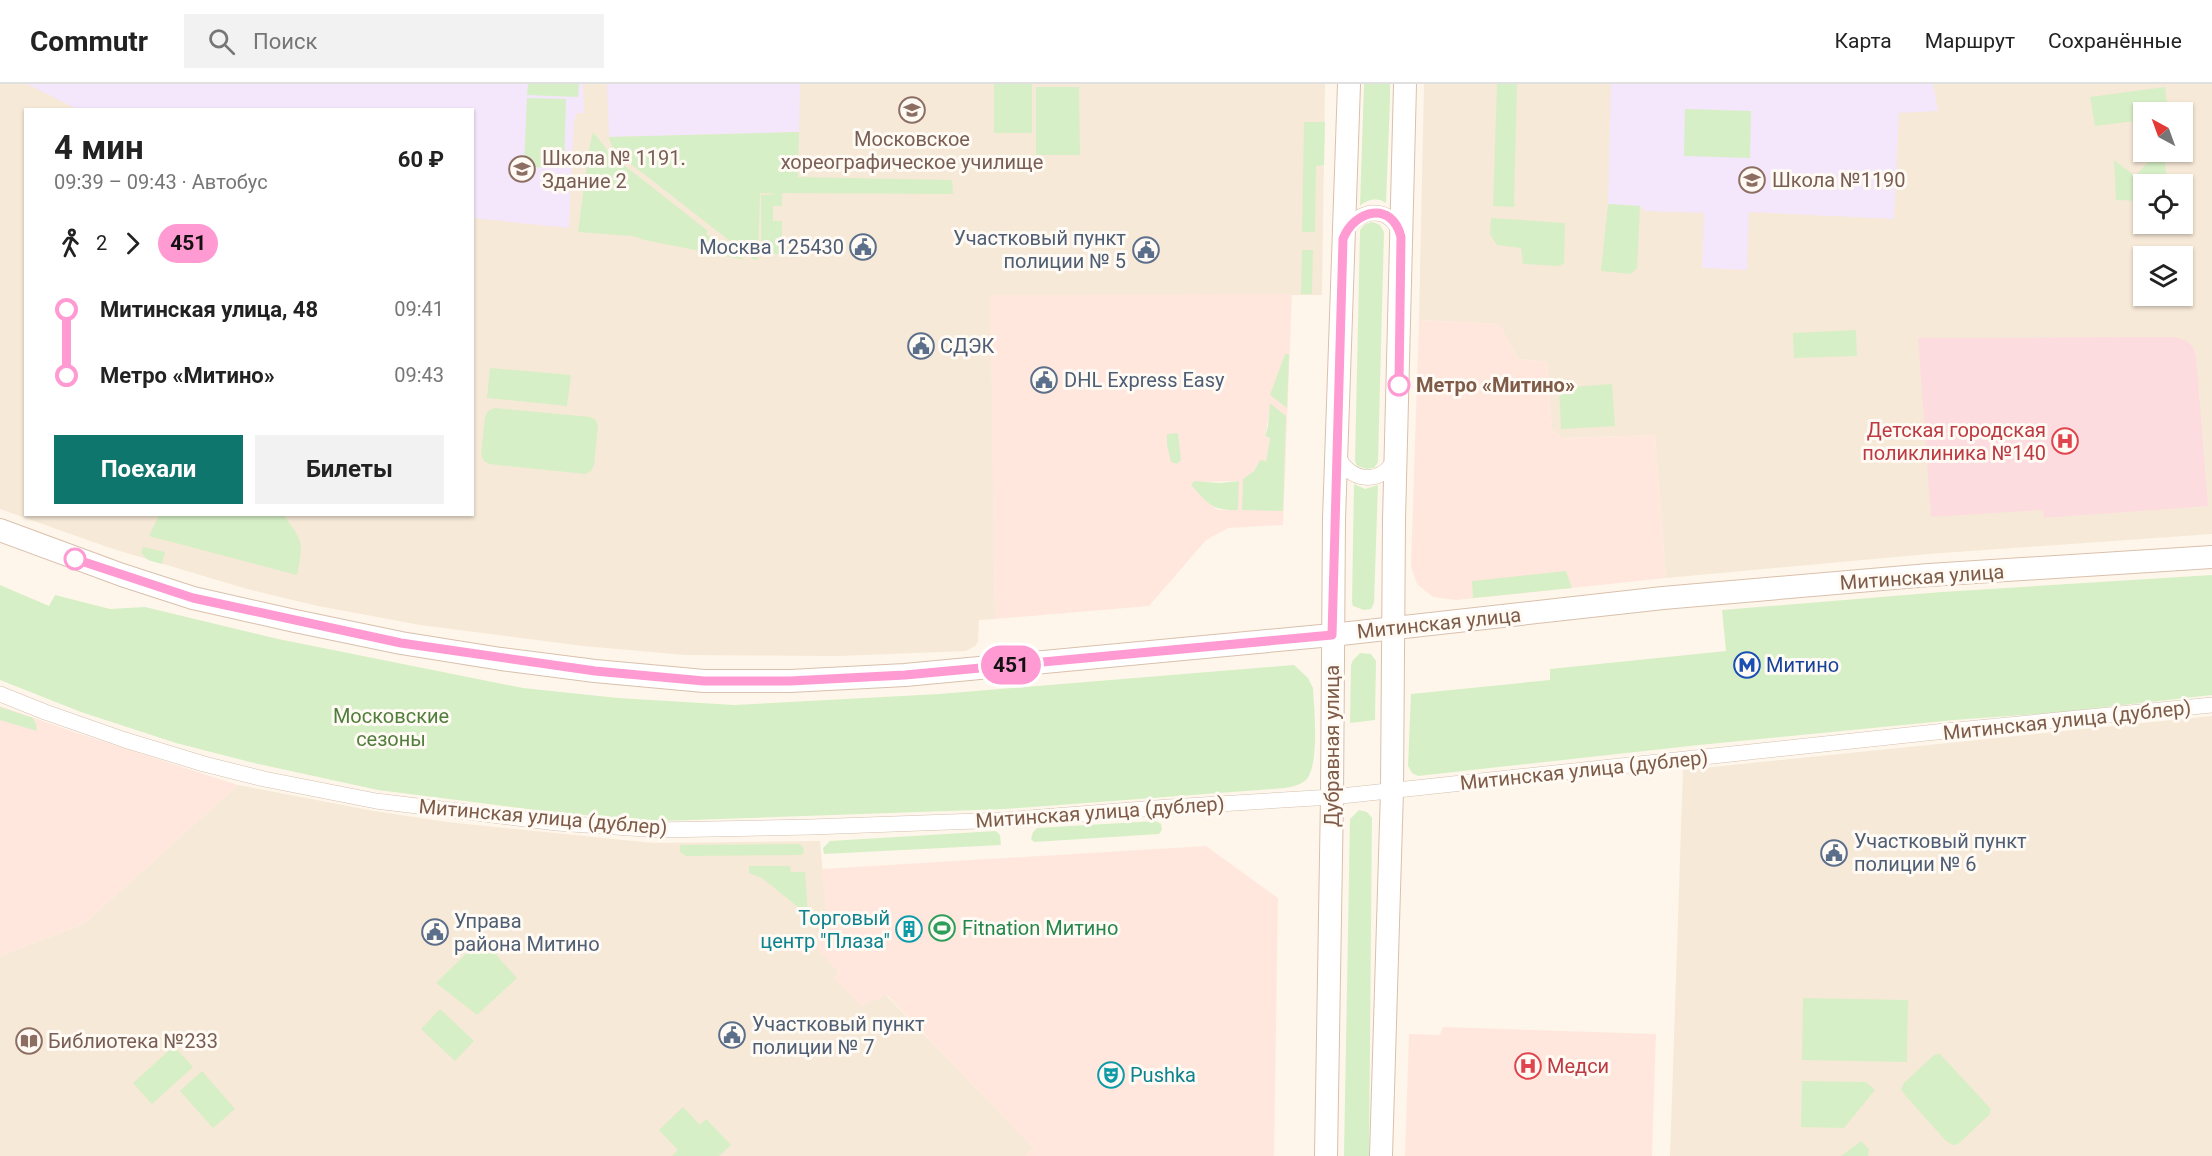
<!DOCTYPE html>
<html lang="ru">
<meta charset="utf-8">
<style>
:root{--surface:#fff;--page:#f2f2f2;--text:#222;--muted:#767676;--line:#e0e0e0;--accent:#0f766e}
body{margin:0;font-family:Roboto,sans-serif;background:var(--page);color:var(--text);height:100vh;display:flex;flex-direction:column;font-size:22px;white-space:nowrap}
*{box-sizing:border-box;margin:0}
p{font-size:20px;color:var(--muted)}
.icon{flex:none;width:33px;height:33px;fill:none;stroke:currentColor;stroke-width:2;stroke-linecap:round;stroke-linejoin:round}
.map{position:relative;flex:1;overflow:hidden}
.panel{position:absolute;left:24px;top:24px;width:450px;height:408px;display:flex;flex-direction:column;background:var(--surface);border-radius:0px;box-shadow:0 2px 4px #0004}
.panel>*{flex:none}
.badge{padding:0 12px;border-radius:20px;font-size:21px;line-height:39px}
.needle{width:39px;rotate:319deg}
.tools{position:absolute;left:2133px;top:18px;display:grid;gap:12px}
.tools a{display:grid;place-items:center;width:60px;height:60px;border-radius:0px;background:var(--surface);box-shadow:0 2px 4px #0004;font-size:30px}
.map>.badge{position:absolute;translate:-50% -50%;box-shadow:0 0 0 3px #fff}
.legs{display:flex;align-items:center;gap:9px;height:66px;padding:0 30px;font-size:20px}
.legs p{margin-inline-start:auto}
.summary{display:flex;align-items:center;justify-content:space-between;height:102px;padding:0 30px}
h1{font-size:33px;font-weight:700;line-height:45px}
.button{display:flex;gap:12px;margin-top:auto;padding:12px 30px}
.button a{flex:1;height:69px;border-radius:0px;background:var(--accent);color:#fff;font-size:24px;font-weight:700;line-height:69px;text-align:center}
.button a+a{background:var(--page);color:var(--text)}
ul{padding:0 30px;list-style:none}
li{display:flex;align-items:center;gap:21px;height:66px;font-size:22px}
li i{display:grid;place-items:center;width:9px;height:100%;margin:0 8px;background:currentColor}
li i::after{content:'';width:15px;height:15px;margin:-8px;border:4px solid;border-radius:50%;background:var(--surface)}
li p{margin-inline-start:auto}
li:first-child i{background:linear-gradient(#0000 50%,currentColor 0)}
li:last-child i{background:linear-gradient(currentColor 50%,#0000 0)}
header{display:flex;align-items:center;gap:36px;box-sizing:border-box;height:84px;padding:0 30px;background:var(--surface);border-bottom:2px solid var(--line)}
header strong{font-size:28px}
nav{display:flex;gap:33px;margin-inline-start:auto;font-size:21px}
.search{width:420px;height:54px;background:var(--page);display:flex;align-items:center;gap:15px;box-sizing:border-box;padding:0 21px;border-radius:0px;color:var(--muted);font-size:22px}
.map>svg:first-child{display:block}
.residential{fill:#f7e9d7;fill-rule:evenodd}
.commercial{fill:#ffe7de;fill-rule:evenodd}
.education{fill:#f4e6fb}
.medical{fill:#fddce0}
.green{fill:#d7efc6}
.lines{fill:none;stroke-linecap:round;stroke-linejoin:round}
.minor-casing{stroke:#d5c0b0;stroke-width:16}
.secondary-casing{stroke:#d9c0ad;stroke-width:24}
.minor{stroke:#fff;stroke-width:15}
.secondary{stroke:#fff;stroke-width:22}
.line-1-casing{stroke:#fff;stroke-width:14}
.line-1{stroke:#ff9ad2;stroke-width:9}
.stop-1-dot{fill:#fff;stroke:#ff9ad2;stroke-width:3}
.labels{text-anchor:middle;stroke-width:6;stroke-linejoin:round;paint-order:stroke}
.education-label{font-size:20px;fill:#785e54;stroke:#fffaf3;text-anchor:start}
.service-label{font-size:20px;fill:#4e5e75;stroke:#fffaf3;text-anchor:start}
.stop-label{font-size:20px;font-weight:bold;fill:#7e5c49;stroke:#fffaf3;text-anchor:start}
.health-label{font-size:20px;fill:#be3a42;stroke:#fffaf3;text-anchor:end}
.street-label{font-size:20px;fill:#7e5c49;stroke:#fffaf3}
.transit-label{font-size:20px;fill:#164399;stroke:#fffaf3;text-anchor:start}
.park-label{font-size:20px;fill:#507e3c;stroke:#fffaf3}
.culture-label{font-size:20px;fill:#0d838f;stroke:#fffaf3;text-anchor:end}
.leisure-label{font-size:20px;fill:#27864d;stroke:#fffaf3;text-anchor:start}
</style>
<header>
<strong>Commutr</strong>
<div class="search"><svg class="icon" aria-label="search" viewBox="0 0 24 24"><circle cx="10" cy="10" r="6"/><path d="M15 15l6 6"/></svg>Поиск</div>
<nav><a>Карта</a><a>Маршрут</a><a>Сохранённые</a></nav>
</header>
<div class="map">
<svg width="2212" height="1072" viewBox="0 0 2212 1072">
<rect width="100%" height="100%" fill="#fef6ea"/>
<g class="residential">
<path d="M0,0H1325L1322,211H991L995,535L979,536L978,558L975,562L966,567L838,572L685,571L583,562L420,541L318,522L247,505L110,464L0,425ZM26,26H472V430H26Z"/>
<path d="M1424,0H2212V450L1928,470L1666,494L1655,351L1563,354L1552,346L1547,278L1518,275L1499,240L1419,236ZM2144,28H2182V68H2144ZM2144,100H2182V140H2144ZM2144,172H2182V212H2144Z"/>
<polygon points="2212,632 2212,1072 1670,1072 1683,686"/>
<polygon points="238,701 374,727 447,738 653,759 820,757 828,849 839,888 834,894 886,911 1034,1064 1025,1072 0,1072 0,872 84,840"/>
</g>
<g class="commercial">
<path d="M1292,210L1283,441L1228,444L1206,456L1149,522L995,535L990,211ZM1269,331L1283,427L1246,394L1254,387L1260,376L1266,378L1270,353L1265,352ZM1239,397L1237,426H1218L1211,421L1191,401L1195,398Z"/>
<polygon points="1419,236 1500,240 1518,275 1547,278 1552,346 1563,354 1655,351 1666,494 1456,516 1433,513 1417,500 1411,482"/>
<polygon points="0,622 74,648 238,701 84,840 0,872"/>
<polygon points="1206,762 1278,814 1274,1072 1025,1072 1033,1064 887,911 861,922 834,894 839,888 815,862 828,848 822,785"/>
<polygon points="1443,943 1656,950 1652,1072 1405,1072 1409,950 1440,951"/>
</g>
<g class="education">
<polygon points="27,0 583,0 584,29 577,29 574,37 569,144 473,134 472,26 77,25"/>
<polygon points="607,0 800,0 799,48 609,53"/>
<polygon points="1611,0 1933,0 1938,27 1899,29 1894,135 1749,128 1747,186 1702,184 1704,129 1645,127 1640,122 1608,120"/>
</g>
<polygon class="medical" points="2175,253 2187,257 2193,263 2196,273 2208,422 2044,434 2043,426 1931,433 1918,254"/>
<g class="green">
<polygon points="528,0 579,0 578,13 527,11"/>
<rect x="994" y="0" width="38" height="49"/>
<path d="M1364,0H1390V15L1386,119C1378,113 1367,115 1360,122Z"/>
<polygon points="1497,0 1517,0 1514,123 1493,122"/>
<polygon points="1036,3 1079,3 1080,71 1036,71"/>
<polygon points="2165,3 2168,28 2144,28 2143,36 2095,42 2090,13"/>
<polygon points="527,14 566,15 564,84 524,83"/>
<polygon points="1685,25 1751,27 1750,74 1684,72"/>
<polygon points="1304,38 1325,38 1324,81 1316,82 1315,148 1302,148"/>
<polygon points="593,48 611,71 708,147 706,150 711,154 713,152 745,176 645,156 632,152 578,148 589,65"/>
<polygon points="799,48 798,93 952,96 953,110 782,109 782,122 773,122 773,137 782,137 782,170 761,170 761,111 779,110 760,109 758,176 753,175 617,69 612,63 609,53"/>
<polygon points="2158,68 2163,68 2168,100 2144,100 2143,117 2116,116 2114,76 2135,92"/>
<polygon points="1608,120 1640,122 1637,184 1631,190 1601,187"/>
<polygon points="1491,134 1565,139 1564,179 1559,182 1523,180 1521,164 1497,161 1490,150"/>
<polygon points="1373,138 1380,141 1384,148 1378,378 1374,384 1367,385 1357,382 1355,377 1360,146 1365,140"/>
<polygon points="1302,166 1313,166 1312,210 1301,210"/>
<polygon points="1856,246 1857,272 1794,274 1793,249"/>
<polygon points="1285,270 1289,270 1287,324 1270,311"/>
<polygon points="490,284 571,291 567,322 487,314"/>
<polygon points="1612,300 1615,342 1561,345 1559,304"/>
<polygon points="1270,319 1286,332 1283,427 1242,426 1243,395 1254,387 1260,376 1266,377 1270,354 1265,352 1268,342"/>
<polygon points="495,324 590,333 596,336 598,342 594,381 591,387 585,390 489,380 484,377 481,370 485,333 488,327"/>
<polygon points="1178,349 1181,376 1177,380 1171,378 1167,361 1167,350"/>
<path d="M1194,397L1220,399L1239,397L1238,426C1211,427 1208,419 1191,401Z"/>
<polygon points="1354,400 1365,405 1378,401 1374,519 1371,525 1364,526 1353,522 1352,518"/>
<path d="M159,431H284C303,459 304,456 297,491L149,452Z"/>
<polygon points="143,463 165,468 162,480 148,476 141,469"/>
<polygon points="1566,487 1572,504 1473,514 1472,497"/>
<polygon points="2212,491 2212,611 2053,629 1954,636 1699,661 1418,692 1412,689 1408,682 1411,610 1550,596 1550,585 1726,567 1722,526 1942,508"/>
<path d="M0,501L49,522L55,511L110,525L145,523L278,555L523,604L618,614L734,621L939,610L1294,581L1308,594L1313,604C1314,624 1320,681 1306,696C1300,701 1292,703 1285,704L1005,725L663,737L558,729L378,706L250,678L176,659L81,628L0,596Z"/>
<polygon points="1360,569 1371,570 1376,577 1375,636 1350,639 1351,581 1353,576"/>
<polygon points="0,623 33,634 36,640 37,647 0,636"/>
<polygon points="1359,726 1367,728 1372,734 1369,1072 1344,1072 1350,735"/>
<polygon points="1156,737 1161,740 1162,746 1159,750 1034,758 1031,755 1033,748 1037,744"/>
<polygon points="996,747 1000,751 1001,761 824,770 823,764 830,757"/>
<polygon points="800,760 804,765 803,770 800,771 686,772 680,768 680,761"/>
<polygon points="749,782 790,782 791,788 805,788 808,831 762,794 749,789"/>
<polygon points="473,863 491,865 517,894 477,931 436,899"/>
<polygon points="1803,914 1908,916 1907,978 1802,976"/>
<polygon points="440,925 474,957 455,977 421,945"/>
<polygon points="174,962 193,983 152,1020 133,999"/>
<polygon points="1940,970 1991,1025 1989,1031 1958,1060 1953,1061 1946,1057 1905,1011 1901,1005 1904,999 1934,971"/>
<polygon points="202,987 235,1025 213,1044 180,1007"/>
<polygon points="1802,997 1866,998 1875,1006 1844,1044 1801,1043"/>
<polygon points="683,1023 700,1041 706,1035 731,1061 719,1072 672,1072 678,1066 659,1046"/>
<polygon points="1861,1057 1869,1065 1868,1072 1841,1072"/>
</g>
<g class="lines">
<g class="minor-casing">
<g id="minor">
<path d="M1344,152C1355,124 1391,119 1400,151"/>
<path d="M1337,369C1347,399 1384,403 1396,372"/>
<polyline points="0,610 45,628 125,656 204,680 264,695 376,717 557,739 659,746 811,743 1005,736 1169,723 1332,713 1936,648 2212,621"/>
</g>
</g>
<g class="secondary-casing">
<g id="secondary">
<polyline points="0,446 122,491 193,514 295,537 401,559 501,575 595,587 704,597 790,597 905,591 1332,551 1663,514 1929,491 2212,473"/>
<polyline points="1326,1072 1332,713 1334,435 1349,0"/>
<polyline points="1381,1072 1392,706 1394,436 1405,0"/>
</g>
</g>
<use href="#minor" class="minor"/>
<use href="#secondary" class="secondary"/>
</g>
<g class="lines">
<g class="line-1-casing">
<path id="line-1" d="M75,475L193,514L401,559L595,587L704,597H790L905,591L1332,551L1343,155C1354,126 1392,116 1401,153L1399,301"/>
</g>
<use href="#line-1" class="line-1"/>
</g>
<defs>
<g id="university-ring" transform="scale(1.35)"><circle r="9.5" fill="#fffaf3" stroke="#8d6e63" stroke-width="1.5"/><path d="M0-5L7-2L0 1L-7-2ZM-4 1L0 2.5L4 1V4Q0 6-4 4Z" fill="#8d6e63"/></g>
<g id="school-ring" transform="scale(1.35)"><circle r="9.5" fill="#fffaf3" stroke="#8d6e63" stroke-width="1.5"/><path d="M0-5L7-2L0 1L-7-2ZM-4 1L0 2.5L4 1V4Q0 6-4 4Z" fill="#8d6e63"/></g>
<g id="civic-ring" transform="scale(1.35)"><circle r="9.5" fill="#fffaf3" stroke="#5c6f8a" stroke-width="1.5"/><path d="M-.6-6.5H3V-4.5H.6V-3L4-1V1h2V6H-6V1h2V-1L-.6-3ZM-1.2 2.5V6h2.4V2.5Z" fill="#5c6f8a"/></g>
<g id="hospital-ring" transform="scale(1.35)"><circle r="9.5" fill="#fffaf3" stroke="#e0444e" stroke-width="1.5"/><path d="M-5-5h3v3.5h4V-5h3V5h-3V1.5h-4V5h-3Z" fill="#e0444e"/></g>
<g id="metro-ring" transform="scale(1.35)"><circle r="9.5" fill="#fffaf3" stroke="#1a4fb4" stroke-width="1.5"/><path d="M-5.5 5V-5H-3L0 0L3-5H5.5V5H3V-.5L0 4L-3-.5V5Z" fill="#1a4fb4"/></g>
<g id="stadium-ring" transform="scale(1.35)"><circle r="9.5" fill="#fffaf3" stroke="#2e9e5b" stroke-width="1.5"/><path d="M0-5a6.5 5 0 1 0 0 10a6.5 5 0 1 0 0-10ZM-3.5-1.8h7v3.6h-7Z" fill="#2e9e5b"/></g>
<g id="building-ring" transform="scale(1.35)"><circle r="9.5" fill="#fffaf3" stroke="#0f9aa8" stroke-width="1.5"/><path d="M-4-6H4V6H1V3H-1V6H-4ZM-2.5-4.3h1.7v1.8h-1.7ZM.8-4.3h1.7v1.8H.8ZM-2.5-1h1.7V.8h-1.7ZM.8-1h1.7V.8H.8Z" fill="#0f9aa8"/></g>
<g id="library-ring" transform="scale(1.35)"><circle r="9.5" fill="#fffaf3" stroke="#8d6e63" stroke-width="1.5"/><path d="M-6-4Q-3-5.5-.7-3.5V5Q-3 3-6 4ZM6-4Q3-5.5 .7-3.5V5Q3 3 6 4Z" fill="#8d6e63"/></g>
<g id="theatre-ring" transform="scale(1.35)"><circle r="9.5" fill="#fffaf3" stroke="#0f9aa8" stroke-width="1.5"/><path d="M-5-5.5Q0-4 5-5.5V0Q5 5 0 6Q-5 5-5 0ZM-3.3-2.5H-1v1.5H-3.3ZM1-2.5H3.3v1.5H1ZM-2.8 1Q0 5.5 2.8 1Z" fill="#0f9aa8"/></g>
</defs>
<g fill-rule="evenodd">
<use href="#university-ring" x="912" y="26"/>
<use href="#school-ring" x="522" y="85"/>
<use href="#school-ring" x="1752" y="96"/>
<use href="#civic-ring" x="863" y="163"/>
<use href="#civic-ring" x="1146" y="166"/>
<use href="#civic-ring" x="921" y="262"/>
<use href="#civic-ring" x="1044" y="296"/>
<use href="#hospital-ring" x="2065" y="357"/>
<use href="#metro-ring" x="1747" y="581"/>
<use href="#civic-ring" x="1834" y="769"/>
<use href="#stadium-ring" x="942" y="844"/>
<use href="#building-ring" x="909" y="845"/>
<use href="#civic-ring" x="435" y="848"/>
<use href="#civic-ring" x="732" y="951"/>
<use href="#library-ring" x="29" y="957"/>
<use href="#hospital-ring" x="1528" y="982"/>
<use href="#theatre-ring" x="1111" y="991"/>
</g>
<g class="stop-1-dot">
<circle cx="1399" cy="301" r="10"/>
<circle cx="75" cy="475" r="10"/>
</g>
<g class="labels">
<g class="education-label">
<text x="912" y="62" text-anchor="middle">Московское<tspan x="912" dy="23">хореографическое училище</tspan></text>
<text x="542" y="81">Школа № 1191.<tspan x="542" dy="23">Здание 2</tspan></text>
<text x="1772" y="103">Школа №1190</text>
<text x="48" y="964">Библиотека №233</text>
</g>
<g class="service-label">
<text x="1126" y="161" text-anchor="end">Участковый пункт<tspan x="1126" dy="23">полиции № 5</tspan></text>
<text x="844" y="170" text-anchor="end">Москва 125430</text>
<text x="940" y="269">СДЭК</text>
<text x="1064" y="303">DHL Express Easy</text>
<text x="1854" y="764">Участковый пункт<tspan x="1854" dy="23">полиции № 6</tspan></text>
<text x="454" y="844">Управа<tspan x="454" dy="23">района Митино</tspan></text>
<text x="752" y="947">Участковый пункт<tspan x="752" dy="23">полиции № 7</tspan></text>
</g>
<g class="stop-label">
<text x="1416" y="308">Метро «Митино»</text>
</g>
<g class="health-label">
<text x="2046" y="353">Детская городская<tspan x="2046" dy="23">поликлиника №140</tspan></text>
<text x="1547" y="989" text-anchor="start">Медси</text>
</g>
<g class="street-label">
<text transform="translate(1922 493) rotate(-4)" y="7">Митинская улица</text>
<text transform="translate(1439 539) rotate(-6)" y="7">Митинская улица</text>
<text transform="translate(2067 636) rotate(-6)" y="7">Митинская улица (дублер)</text>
<text transform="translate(1332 662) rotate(-90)" y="7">Дубравная улица</text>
<text transform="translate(1584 686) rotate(-6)" y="7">Митинская улица (дублер)</text>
<text transform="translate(1100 728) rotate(-4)" y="7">Митинская улица (дублер)</text>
<text transform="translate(543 733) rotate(5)" y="7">Митинская улица (дублер)</text>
</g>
<g class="transit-label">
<text x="1766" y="588">Митино</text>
</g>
<g class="park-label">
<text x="391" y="639">Московские<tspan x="391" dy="23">сезоны</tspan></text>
</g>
<g class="culture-label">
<text x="890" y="841">Торговый<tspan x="890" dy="23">центр "Плаза"</tspan></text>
<text x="1130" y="998" text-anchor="start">Pushka</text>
</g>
<g class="leisure-label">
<text x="962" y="851">Fitnation Митино</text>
</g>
</g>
</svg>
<div class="tools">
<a><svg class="needle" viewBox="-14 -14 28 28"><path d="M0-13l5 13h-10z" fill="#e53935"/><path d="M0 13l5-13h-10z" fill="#767676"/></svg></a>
<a><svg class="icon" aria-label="locate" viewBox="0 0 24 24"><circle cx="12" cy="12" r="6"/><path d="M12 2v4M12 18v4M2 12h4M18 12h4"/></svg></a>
<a><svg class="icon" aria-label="layers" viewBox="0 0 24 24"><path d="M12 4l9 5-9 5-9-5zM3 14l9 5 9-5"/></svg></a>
</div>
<b class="badge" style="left:1011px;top:581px;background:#ff9ad2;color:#111">451</b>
<section class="panel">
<div class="summary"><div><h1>4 мин</h1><p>09:39 – 09:43 · Автобус</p></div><b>60 ₽</b></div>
<div class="legs"><svg class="icon" aria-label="walk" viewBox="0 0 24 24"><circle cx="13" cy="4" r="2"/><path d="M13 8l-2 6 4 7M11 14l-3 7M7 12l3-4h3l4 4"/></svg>2<svg class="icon" aria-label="forward" viewBox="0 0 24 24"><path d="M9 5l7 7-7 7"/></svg><b class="badge" style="background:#ff9ad2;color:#111">451</b></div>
<ul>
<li><i style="color:#ff9ad2"></i><b>Митинская улица, 48</b><p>09:41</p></li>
<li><i style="color:#ff9ad2"></i><b>Метро «Митино»</b><p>09:43</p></li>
</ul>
<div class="button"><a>Поехали</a><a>Билеты</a></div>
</section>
</div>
